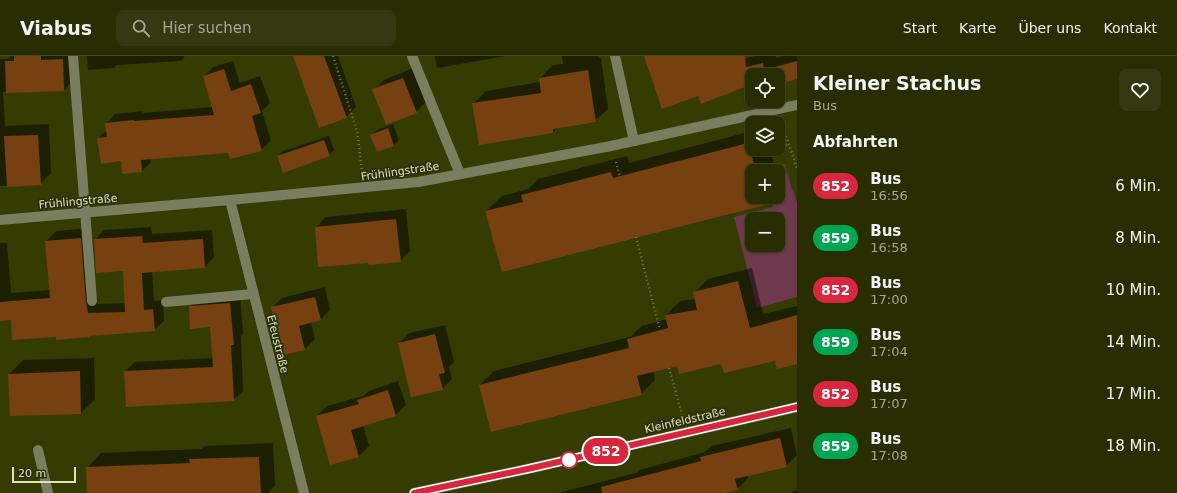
<!DOCTYPE html>
<html lang="de">
<meta charset="utf-8">
<style>
:root{--surface:#282d02;--page:#343911;--text:#f1f3f6;--muted:#a5a899;--line:#444924}
body{margin:0;font-family:"DejaVu Sans",sans-serif;background:var(--page);color:var(--text);height:100vh;display:flex;flex-direction:column;font-size:15px;white-space:nowrap}
*{box-sizing:border-box;margin:0}
p{font-size:13px;color:var(--muted)}
.icon{flex:none;width:22px;height:22px;fill:none;stroke:currentColor;stroke-width:2;stroke-linecap:round;stroke-linejoin:round}
.map{position:relative;flex:1;overflow:hidden}
.drawer{display:flex;flex-direction:column;background:var(--surface);width:380px}
.drawer>*{flex:none}
.badge{padding:0 8px;border-radius:13px;font-size:14px;line-height:26px}
.fabs{position:absolute;left:745px;top:12px;display:grid;gap:8px}
.fabs a{display:grid;place-items:center;width:40px;height:40px;border-radius:8px;background:var(--surface);box-shadow:0 1px 3px #0004,0 0 0 1px var(--line);font-size:20px}
.scale{position:absolute;left:12px;bottom:10px;width:64px;box-sizing:border-box;padding-left:4px;border:2px solid #dbe2bf;border-top:0;font-size:11px;line-height:14px;white-space:nowrap;color:#dbe2bf;-webkit-text-stroke:3px #2b300b;paint-order:stroke}
.map>.badge{position:absolute;translate:-50% -50%;box-shadow:0 0 0 2px #fff}
h2{padding:0 16px;font-size:15px;line-height:36px}
.round{display:grid;place-items:center;flex:none;width:42px;height:42px;border-radius:8px;background:var(--page)}
.head{display:flex;align-items:center;justify-content:space-between;height:68px;padding:0 16px}
h1{font-size:19px;font-weight:700;line-height:30px}
ul{padding:0;list-style:none}
li{display:flex;align-items:center;gap:12px;height:52px;padding:0 16px}
li div{flex:1}
li b{display:block;font-size:15px}
li em{font-style:normal}
li .badge{min-width:44px;font-weight:700;text-align:center}
header{display:flex;align-items:center;gap:24px;box-sizing:border-box;height:56px;padding:0 20px;background:var(--surface);border-bottom:1px solid var(--line)}
header strong{font-size:19px}
nav{display:flex;gap:22px;margin-inline-start:auto;font-size:14px}
.search{width:280px;height:36px;background:var(--page);display:flex;align-items:center;gap:10px;box-sizing:border-box;padding:0 14px;border-radius:8px;color:var(--muted);font-size:15px}
main{display:flex;flex:1;min-height:0}
.map>svg:first-child{display:block}
.green{fill:#6e384d;fill-rule:evenodd}
.shadow{fill:#0007}
.building{fill:#764010}
.lines{fill:none;stroke-linecap:round;stroke-linejoin:round}
.path{stroke:#737a48;stroke-width:2.5;stroke-dasharray:1 3;stroke-linecap:butt}
.minor{stroke:#797e61;stroke-width:10}
.line-casing{stroke:#fff;stroke-width:9}
.line{stroke:#d7263d;stroke-width:6}
.stop-dot{fill:#fff;stroke:#d7263d;stroke-width:2}
.labels{text-anchor:middle;stroke-width:3.5;stroke-linejoin:round;paint-order:stroke}
.street-label{font-size:11px;fill:#dbe2bf;stroke:#2b300b}
</style>
<header>
<strong>Viabus</strong>
<div class="search"><svg class="icon" aria-label="search" viewBox="0 0 24 24"><circle cx="10" cy="10" r="6"/><path d="M15 15l6 6"/></svg>Hier suchen</div>
<nav><a>Start</a><a>Karte</a><a>Über uns</a><a>Kontakt</a></nav>
</header>
<main>
<div class="map">
<svg width="797" height="437" viewBox="0 0 797 437">
<rect width="100%" height="100%" fill="#353c02"/>
<path class="green" d="M785,108L792,134L793,133L797,147V241L757,252L734,161L773,151L770,141H778V115H767L766,113ZM752,163H778V189H752Z"/>
<g class="shadow">
<polygon points="11,0 74,0 75,23 64,34 3,36 5,70 49,68 51,117 40,128 0,130 0,3 8,3"/>
<polygon points="87,0 185,0 181,5 117,9 114,12 88,14"/>
<polygon points="294,0 338,0 356,51 346,61"/>
<polygon points="435,0 506,0 437,12"/>
<polygon points="562,0 598,0 598,2 601,2 608,53 595,65 558,71 553,76 473,48 486,35 540,26 540,22 553,9 563,8"/>
<polygon points="645,0 732,0 734,5 755,0 776,0 776,2 783,0 797,0 797,22 778,27 778,19 752,19 752,34 750,28 699,39"/>
<polygon points="233,5 240,27 260,20 270,47 262,55 271,85 261,94 150,102 151,106 142,115 121,104 98,82 107,74 106,68 115,58 143,55 143,57 213,51 204,20 213,11"/>
<polygon points="413,12 426,46 416,56 374,34 384,24"/>
<polygon points="393,68 399,84 394,89 372,79 377,74"/>
<polygon points="752,75 752,93 770,93 776,115 752,115 752,141 772,141 764,148 486,155 502,140 528,133 538,123 627,100 629,107"/>
<polygon points="329,80 334,94 329,99 278,100 283,95"/>
<polygon points="778,124 780,132 778,135"/>
<polygon points="406,153 410,195 400,205 369,206 316,171 326,161"/>
<polygon points="151,171 152,178 212,174 214,201 205,211 152,215 154,245 163,244 164,265 154,274 57,280 12,263 0,264 0,187 7,187 11,237 50,234 46,185 56,175 90,172 95,235 98,248 126,247 123,214 95,184 104,174"/>
<polygon points="752,212 763,258 797,250 797,307 776,304 678,309 653,315 655,324 641,338 480,329 494,315 630,281 642,270 667,263 666,259 680,245 696,243 694,237 708,223"/>
<polygon points="325,231 330,254 320,264 311,266 315,283 305,293 272,252 282,242"/>
<polygon points="240,237 243,278 241,280 243,335 233,344 125,315 135,306 213,302 211,270 190,251 200,241"/>
<polygon points="445,269 454,306 449,311 452,323 442,333 399,287 409,277"/>
<polygon points="94,302 95,343 81,357 11,359 9,318 23,304"/>
<polygon points="398,325 406,349 395,359 363,369 369,390 359,400 317,360 327,350 363,340 369,335"/>
<polygon points="791,372 797,399 786,410 747,419 748,422 737,433 720,437 558,437 636,417 640,414 705,396 712,390"/>
<polygon points="273,387 275,430 268,437 88,437 87,412 101,397 201,393 205,390"/>
<polygon points="797,434 797,437 790,437"/>
</g>
<g class="building">
<polygon points="14,0 41,0 41,4 63,3 64,35 6,37 5,5 14,5"/>
<polygon points="293,0 324,0 347,62 319,72"/>
<polygon points="644,0 745,0 746,11 763,7 764,14 797,5 797,23 778,28 778,19 752,19 752,35 750,29 701,48 698,40 662,53"/>
<polygon points="224,13 231,35 251,28 261,57 252,60 262,95 230,103 228,97 141,104 142,116 122,118 121,105 101,108 97,82 107,81 105,67 134,64 134,65 214,59 203,20"/>
<polygon points="588,14 596,66 553,73 553,77 479,89 472,47 541,37 539,22"/>
<polygon points="403,22 417,57 386,69 372,33"/>
<polygon points="388,72 394,90 377,96 370,79"/>
<polygon points="38,79 41,129 7,131 4,80"/>
<polygon points="324,84 330,100 283,117 277,100"/>
<polygon points="748,87 756,115 752,115 752,141 763,141 765,149 502,216 485,155 523,146 521,139 611,116 613,122"/>
<polygon points="396,163 401,206 369,209 368,207 318,211 315,171"/>
<polygon points="142,180 143,187 203,183 205,212 142,217 144,254 153,253 155,275 89,280 89,281 56,284 56,281 12,284 11,264 0,265 0,246 50,242 45,185 81,182 86,246 88,257 125,256 123,215 96,217 94,183"/>
<polygon points="738,225 750,272 797,259 797,308 777,313 775,305 724,317 721,308 679,318 677,310 637,320 642,339 491,376 479,329 629,292 627,283 668,272 665,259 697,254 693,236"/>
<polygon points="315,241 321,264 299,270 305,294 283,299 271,251"/>
<polygon points="230,247 234,289 231,289 234,345 126,351 124,315 213,311 210,271 190,273 189,250"/>
<polygon points="435,278 445,317 439,318 443,334 411,341 398,287"/>
<polygon points="80,315 81,358 10,360 8,318"/>
<polygon points="388,334 396,360 351,374 359,401 330,409 316,360 359,348 357,344"/>
<polygon points="780,382 787,411 735,423 738,434 724,437 602,437 601,431 701,405 700,401"/>
<polygon points="259,401 261,437 87,437 86,411 190,407 189,403"/>
</g>
<g class="lines">
<g class="path">
<polyline points="333,0 357,75 362,115"/>
<polyline points="782,69 797,112"/>
<polyline points="778,91 788,88"/>
<polyline points="750,99 771,93"/>
<polyline points="616,106 620,121"/>
<polyline points="636,181 660,274"/>
<polyline points="669,312 683,362"/>
</g>
<g class="minor">
<polyline points="73,0 92,245"/>
<polyline points="412,0 460,118"/>
<polyline points="615,0 634,85"/>
<polyline points="230,144 304,437"/>
<polyline points="0,164 230,144 418,126 611,90 797,49"/>
<polyline points="166,246 253,238"/>
<polyline points="38,394 48,437"/>
<polyline points="414,437 532,412 797,351"/>
</g>
</g>
<g class="lines">
<g class="line-casing">
<polyline id="line" points="414,437 532,412 797,351"/>
</g>
<use href="#line" class="line"/>
</g>
<circle class="stop-dot" cx="569" cy="404" r="8"/>
<g class="labels">
<g class="street-label">
<text transform="translate(400 115) rotate(-8)" y="4">Frühlingstraße</text>
<text transform="translate(78 145) rotate(-5)" y="4">Frühlingstraße</text>
<text transform="translate(278 288) rotate(76)" y="4">Efeustraße</text>
<text transform="translate(685 364) rotate(-13)" y="4">Kleinfeldstraße</text>
</g>
</g>
</svg>
<div class="fabs">
<a><svg class="icon" aria-label="locate" viewBox="0 0 24 24"><circle cx="12" cy="12" r="6"/><path d="M12 2v4M12 18v4M2 12h4M18 12h4"/></svg></a>
<a><svg class="icon" aria-label="layers" viewBox="0 0 24 24"><path d="M12 4l9 5-9 5-9-5zM3 14l9 5 9-5"/></svg></a>
<a>+</a>
<a>−</a>
</div>
<div class="scale">20 m</div>
<b class="badge" style="left:606px;top:395px;background:#d7263d;color:#fff">852</b>
</div>
<section class="drawer">
<div class="head"><div><h1>Kleiner Stachus</h1><p>Bus</p></div><a class="round"><svg class="icon" aria-label="heart" viewBox="0 0 24 24"><path d="M12 20l-8-8c-3-5 5-10 8-4 3-6 11-1 8 4z"/></svg></a></div>
<h2>Abfahrten</h2>
<ul>
<li><span class="badge" style="background:#d7263d;color:#fff">852</span><div><b>Bus</b><p>16:56</p></div><em>6 Min.</em></li>
<li><span class="badge" style="background:#00a651;color:#fff">859</span><div><b>Bus</b><p>16:58</p></div><em>8 Min.</em></li>
<li><span class="badge" style="background:#d7263d;color:#fff">852</span><div><b>Bus</b><p>17:00</p></div><em>10 Min.</em></li>
<li><span class="badge" style="background:#00a651;color:#fff">859</span><div><b>Bus</b><p>17:04</p></div><em>14 Min.</em></li>
<li><span class="badge" style="background:#d7263d;color:#fff">852</span><div><b>Bus</b><p>17:07</p></div><em>17 Min.</em></li>
<li><span class="badge" style="background:#00a651;color:#fff">859</span><div><b>Bus</b><p>17:08</p></div><em>18 Min.</em></li>
</ul>
</section>
</main>
